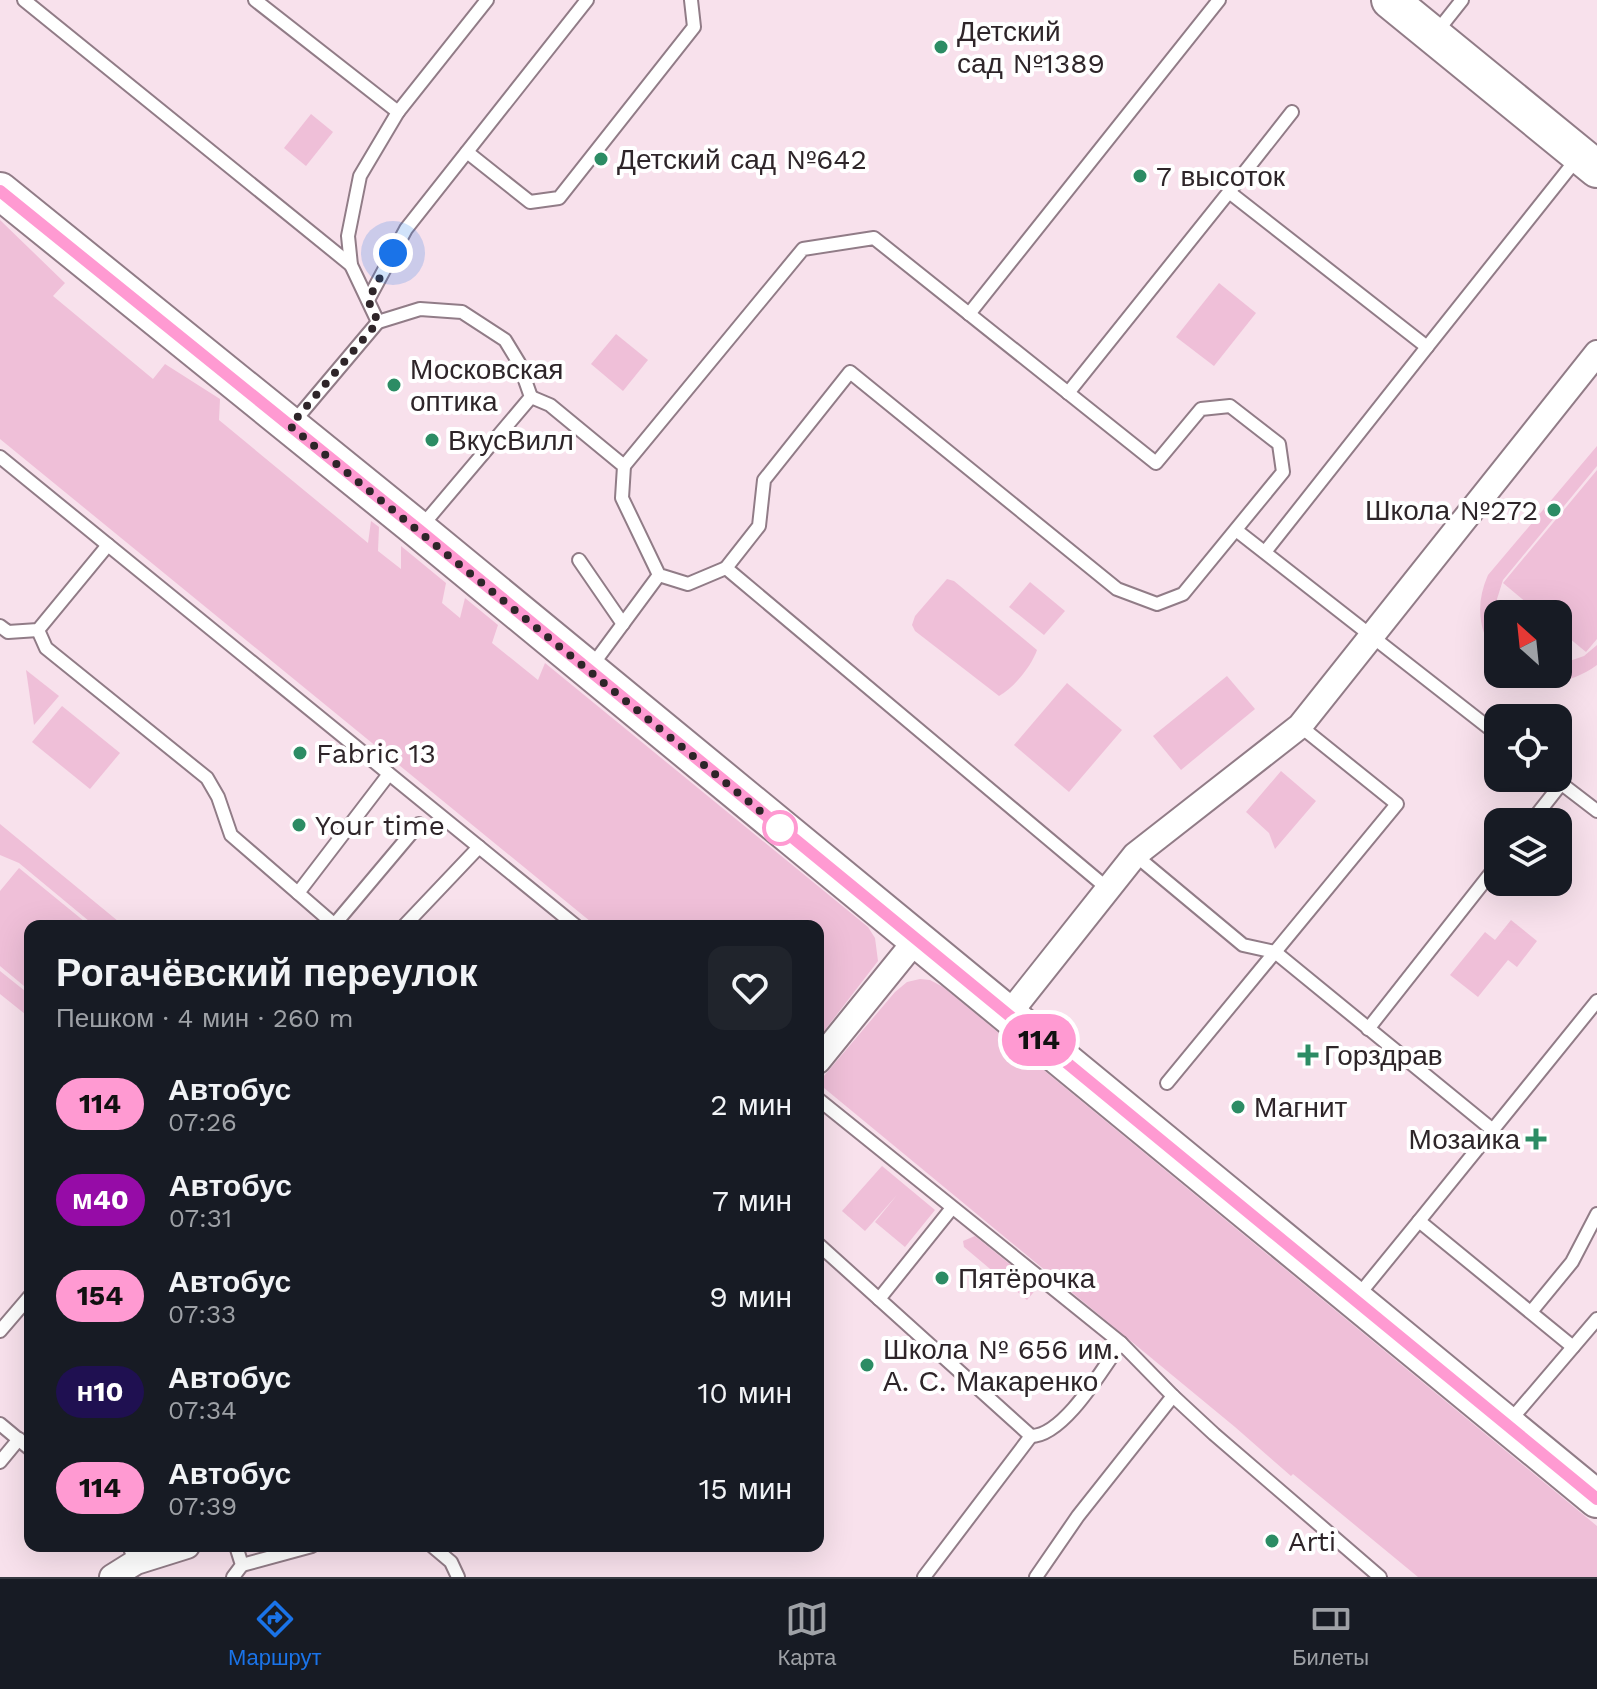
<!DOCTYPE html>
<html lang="ru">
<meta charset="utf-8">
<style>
:root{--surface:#171b24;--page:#20242c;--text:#f1f3f6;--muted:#9ea1a6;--line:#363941;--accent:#1a73e8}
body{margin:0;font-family:"Work Sans",sans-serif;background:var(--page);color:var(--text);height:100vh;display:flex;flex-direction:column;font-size:30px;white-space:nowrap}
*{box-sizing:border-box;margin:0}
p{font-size:26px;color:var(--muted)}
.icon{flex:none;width:44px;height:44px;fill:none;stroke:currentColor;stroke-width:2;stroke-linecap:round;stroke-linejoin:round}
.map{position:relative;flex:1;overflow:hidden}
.side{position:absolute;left:24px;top:920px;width:800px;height:632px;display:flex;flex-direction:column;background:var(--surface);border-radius:16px;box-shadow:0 8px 32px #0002}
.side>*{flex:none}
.badge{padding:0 16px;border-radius:26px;font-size:28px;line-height:52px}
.needle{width:52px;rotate:333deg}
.controls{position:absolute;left:1484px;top:600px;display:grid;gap:16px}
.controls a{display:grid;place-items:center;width:88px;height:88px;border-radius:16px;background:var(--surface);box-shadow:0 8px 32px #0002;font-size:40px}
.you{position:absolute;width:40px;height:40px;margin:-20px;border:6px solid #fff;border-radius:50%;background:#1a73e8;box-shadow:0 0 0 12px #1a73e833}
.map>.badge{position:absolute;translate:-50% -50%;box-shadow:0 0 0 4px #fff}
.round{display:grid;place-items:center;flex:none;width:84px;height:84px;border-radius:16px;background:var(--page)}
.summary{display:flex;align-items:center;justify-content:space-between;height:136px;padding:0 32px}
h1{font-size:38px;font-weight:700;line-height:60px}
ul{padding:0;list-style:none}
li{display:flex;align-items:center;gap:24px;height:96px;padding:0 32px}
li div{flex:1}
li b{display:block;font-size:30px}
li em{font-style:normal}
li .badge{min-width:88px;font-weight:700;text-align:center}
.tab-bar{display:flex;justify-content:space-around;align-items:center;height:112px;border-top:2px solid var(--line);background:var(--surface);font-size:22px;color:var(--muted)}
.tab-bar a{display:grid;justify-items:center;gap:4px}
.tab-bar .active{color:var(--accent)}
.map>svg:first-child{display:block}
.green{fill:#efbfd8}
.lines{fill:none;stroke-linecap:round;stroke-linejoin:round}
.lane-casing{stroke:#917c87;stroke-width:16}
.street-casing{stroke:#917c87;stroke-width:28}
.secondary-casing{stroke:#917c87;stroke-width:40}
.lane{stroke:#fff;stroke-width:12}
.street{stroke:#fff;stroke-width:24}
.secondary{stroke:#fff;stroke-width:36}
.line-casing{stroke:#fff;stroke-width:18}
.line{stroke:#ff9ad2;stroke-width:12}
.walk{stroke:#2e2529;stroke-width:8;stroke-dasharray:0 14.4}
.poi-dot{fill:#2c8c64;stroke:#fff;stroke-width:3}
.stop-dot{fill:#fff;stroke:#ff9ad2;stroke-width:4}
.labels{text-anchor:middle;stroke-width:8;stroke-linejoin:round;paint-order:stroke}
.poi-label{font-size:28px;fill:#2e2529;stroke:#fff;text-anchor:start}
</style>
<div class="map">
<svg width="1597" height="1577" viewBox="0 0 1597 1577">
<rect width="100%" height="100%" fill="#f8e1ec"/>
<g class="green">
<polygon points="311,114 333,132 306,166 284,148"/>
<polygon points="0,220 65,283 53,296 153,379 165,364 220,399 219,420 368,543 371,521 379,527 378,551 401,569 401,546 446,583 442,603 460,618 465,598 498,625 492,643 538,680 545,663 868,927 875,938 878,961 818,1039 818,926 596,926 0,439"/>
<polygon points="1219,283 1256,313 1214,366 1176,337"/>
<polygon points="616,334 648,360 623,391 591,364"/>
<path d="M1597,446V466L1503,580L1497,599L1498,658C1478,633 1475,604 1488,575Z"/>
<polygon points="1597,470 1597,639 1586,652 1558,629 1558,614 1540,614 1503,583"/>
<path d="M947,579L954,581L1037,650C1032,665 1014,688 999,696L915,631L912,625L915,616Z"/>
<polygon points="1030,582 1065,611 1044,635 1009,607"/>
<path d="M1597,645V665C1573,683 1546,686 1520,674H1558V665L1584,656Z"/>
<polygon points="26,670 59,696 34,725"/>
<polygon points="1227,676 1255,709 1181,770 1153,736"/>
<polygon points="1067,683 1122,730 1069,792 1014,745"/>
<polygon points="62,706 120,753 90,789 32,742"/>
<polygon points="1281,771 1316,801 1275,849 1269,833 1246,812"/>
<polygon points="0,824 124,926 95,926 19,863 0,855"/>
<polygon points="19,868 90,926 30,926 30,991 0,966 0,891"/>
<polygon points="1511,920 1537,941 1517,967 1508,960 1478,997 1450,975 1485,932 1495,940"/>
<polygon points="0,971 30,995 30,1018 0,994"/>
<polygon points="920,979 930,980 943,987 1597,1526 1597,1577 1418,1577 1293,1474 1291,1476 1235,1427 818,1083 895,992 907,982"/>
<polygon points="882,1166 935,1210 905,1247 875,1222 897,1195 865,1231 842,1211"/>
<polygon points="975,1236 1038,1287 1027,1300 964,1247 963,1241"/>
</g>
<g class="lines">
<g class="lane-casing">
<g id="lane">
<polyline points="24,0 351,265"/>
<polyline points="255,0 398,112"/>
<polyline points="1435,34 1462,0"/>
<polyline points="467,152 530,202 559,198 694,27 691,0"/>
<polyline points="1229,192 1292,112"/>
<polyline points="368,300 406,229 587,0"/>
<polyline points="969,314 1219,0"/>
<polyline points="378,322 420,309 462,312 505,340 519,363 531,397 421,527"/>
<polyline points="1068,393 1229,192 1427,347 1579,156"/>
<polyline points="531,397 550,405 624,466 622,498 659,575 688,584 726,568 1107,888"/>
<polyline points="292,424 378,322 351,265 348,236 360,176 398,112 487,0"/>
<polyline points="0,457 108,545"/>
<polyline points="624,466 803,249 874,238 1156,463 1201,409 1230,406 1279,444 1283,472 1183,594 1157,604 1117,589 850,372 764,480 759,526 726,568"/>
<polyline points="1236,530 1498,735"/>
<polyline points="1265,552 1427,347"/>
<polyline points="579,560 623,624"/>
<polyline points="0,626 8,632 38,630 108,545 479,847"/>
<polyline points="38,630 46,648 207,778 218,797 231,835 336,926"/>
<polyline points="591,667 659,575"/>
<polyline points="1554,778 1597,811"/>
<polyline points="1531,822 1561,784"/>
<polyline points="1135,855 1243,945 1275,952 1494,1131"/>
<polyline points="298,893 389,774"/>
<polyline points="334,925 419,824"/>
<polyline points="404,926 479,847 576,926"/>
<polyline points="1368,1029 1498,864"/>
<polyline points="1167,1083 1397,804 1300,726"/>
<polyline points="818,1099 1121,1343 1173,1396 1214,1434 1380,1577"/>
<polyline points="1419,1221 1597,1001"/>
<path d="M818,1244L1031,1436C1064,1436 1103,1368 1121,1343"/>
<polyline points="1357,1297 1419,1221 1573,1347"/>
<polyline points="879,1299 952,1208"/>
<polyline points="1531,1312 1572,1262 1597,1214"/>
<polyline points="0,1331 30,1296"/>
<polyline points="1509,1422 1597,1319"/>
<polyline points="0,1424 30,1449"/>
<polyline points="0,1462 19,1439"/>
<polyline points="129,1546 136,1562"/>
<polyline points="432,1546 451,1562 458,1577"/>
<polyline points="242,1565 312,1546"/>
<polyline points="233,1577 242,1565 236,1546"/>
<polyline points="924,1577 1031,1436"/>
<polyline points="1036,1577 1078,1516 1173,1396"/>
</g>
</g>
<g class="street-casing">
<g id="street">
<polyline points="1008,1015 1135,855 1300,726 1597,353"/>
<polyline points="818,1061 916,940"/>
<polyline points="112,1577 136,1562 187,1546"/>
</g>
</g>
<g class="secondary-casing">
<g id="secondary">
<polyline points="1390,0 1597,169"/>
<polyline points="0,191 419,530 1597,1499"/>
</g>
</g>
<use href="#lane" class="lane"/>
<use href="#street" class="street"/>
<use href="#secondary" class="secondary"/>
</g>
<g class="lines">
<g class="line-casing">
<polyline id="line" points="0,191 419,530 1597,1499"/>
</g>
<use href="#line" class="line"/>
<polyline class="walk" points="393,253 368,300 378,322 290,426 782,829 780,828"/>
</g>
<g class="poi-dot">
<circle cx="941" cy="47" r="8"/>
<circle cx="601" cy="159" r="8"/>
<circle cx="1140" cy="176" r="8"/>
<circle cx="394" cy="385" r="8"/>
<circle cx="432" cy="440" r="8"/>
<circle cx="1554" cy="510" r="8"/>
<circle cx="300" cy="753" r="8"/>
<circle cx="299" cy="825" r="8"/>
<path d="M1304 1043h8v8h8v8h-8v8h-8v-8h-8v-8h8z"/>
<circle cx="1238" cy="1107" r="8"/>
<path d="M1532 1127h8v8h8v8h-8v8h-8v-8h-8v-8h8z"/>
<circle cx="942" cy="1278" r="8"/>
<circle cx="867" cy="1365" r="8"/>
<circle cx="1272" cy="1541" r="8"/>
</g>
<circle class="stop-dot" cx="780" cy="828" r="16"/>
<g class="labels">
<g class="poi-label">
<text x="957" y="41">Детский<tspan x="957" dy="32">сад №1389</tspan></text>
<text x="617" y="169">Детский сад №642</text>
<text x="1156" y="186">7 высоток</text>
<text x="410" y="379">Московская<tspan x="410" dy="32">оптика</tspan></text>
<text x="448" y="450">ВкусВилл</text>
<text x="1538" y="520" text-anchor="end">Школа №272</text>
<text x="316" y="763">Fabric 13</text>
<text x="315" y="835">Your time</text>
<text x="1324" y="1065">Горздрав</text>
<text x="1254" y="1117">Магнит</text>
<text x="1520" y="1149" text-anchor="end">Мозаика</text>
<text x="958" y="1288">Пятёрочка</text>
<text x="883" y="1359">Школа № 656 им.<tspan x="883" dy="32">А. С. Макаренко</tspan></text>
<text x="1288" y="1551">Arti</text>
</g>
</g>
</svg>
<div class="controls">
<a><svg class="needle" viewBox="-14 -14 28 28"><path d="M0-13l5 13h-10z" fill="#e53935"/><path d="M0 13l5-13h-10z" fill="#9ea1a6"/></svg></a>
<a><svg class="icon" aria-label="locate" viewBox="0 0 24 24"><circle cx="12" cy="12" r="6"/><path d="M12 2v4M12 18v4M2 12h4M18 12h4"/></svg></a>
<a><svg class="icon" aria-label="layers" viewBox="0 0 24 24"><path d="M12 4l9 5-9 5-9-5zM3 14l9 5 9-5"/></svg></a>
</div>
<div class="you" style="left:393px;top:253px"></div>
<b class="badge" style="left:1039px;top:1040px;background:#ff9ad2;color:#111">114</b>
<section class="side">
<div class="summary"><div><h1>Рогачёвский переулок</h1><p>Пешком · 4 мин · 260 m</p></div><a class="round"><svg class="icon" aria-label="heart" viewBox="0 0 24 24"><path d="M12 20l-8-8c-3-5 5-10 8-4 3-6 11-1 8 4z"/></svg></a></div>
<ul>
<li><span class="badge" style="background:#ff9ad2;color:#111">114</span><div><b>Автобус</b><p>07:26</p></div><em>2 мин</em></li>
<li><span class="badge" style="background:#960ca7;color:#fff">м40</span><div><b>Автобус</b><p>07:31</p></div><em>7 мин</em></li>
<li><span class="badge" style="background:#ff9ad2;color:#111">154</span><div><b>Автобус</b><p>07:33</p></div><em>9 мин</em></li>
<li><span class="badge" style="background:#1f1051;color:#fff">н10</span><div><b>Автобус</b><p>07:34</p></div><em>10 мин</em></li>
<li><span class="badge" style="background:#ff9ad2;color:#111">114</span><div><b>Автобус</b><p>07:39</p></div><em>15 мин</em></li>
</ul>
</section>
</div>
<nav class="tab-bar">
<a class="active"><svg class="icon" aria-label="directions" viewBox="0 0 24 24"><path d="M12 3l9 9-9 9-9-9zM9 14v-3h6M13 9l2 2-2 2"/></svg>Маршрут</a>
<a><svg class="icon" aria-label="map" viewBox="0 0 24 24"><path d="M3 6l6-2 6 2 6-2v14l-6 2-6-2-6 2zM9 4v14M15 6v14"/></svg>Карта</a>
<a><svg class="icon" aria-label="tickets" viewBox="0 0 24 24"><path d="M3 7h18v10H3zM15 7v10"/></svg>Билеты</a>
</nav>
